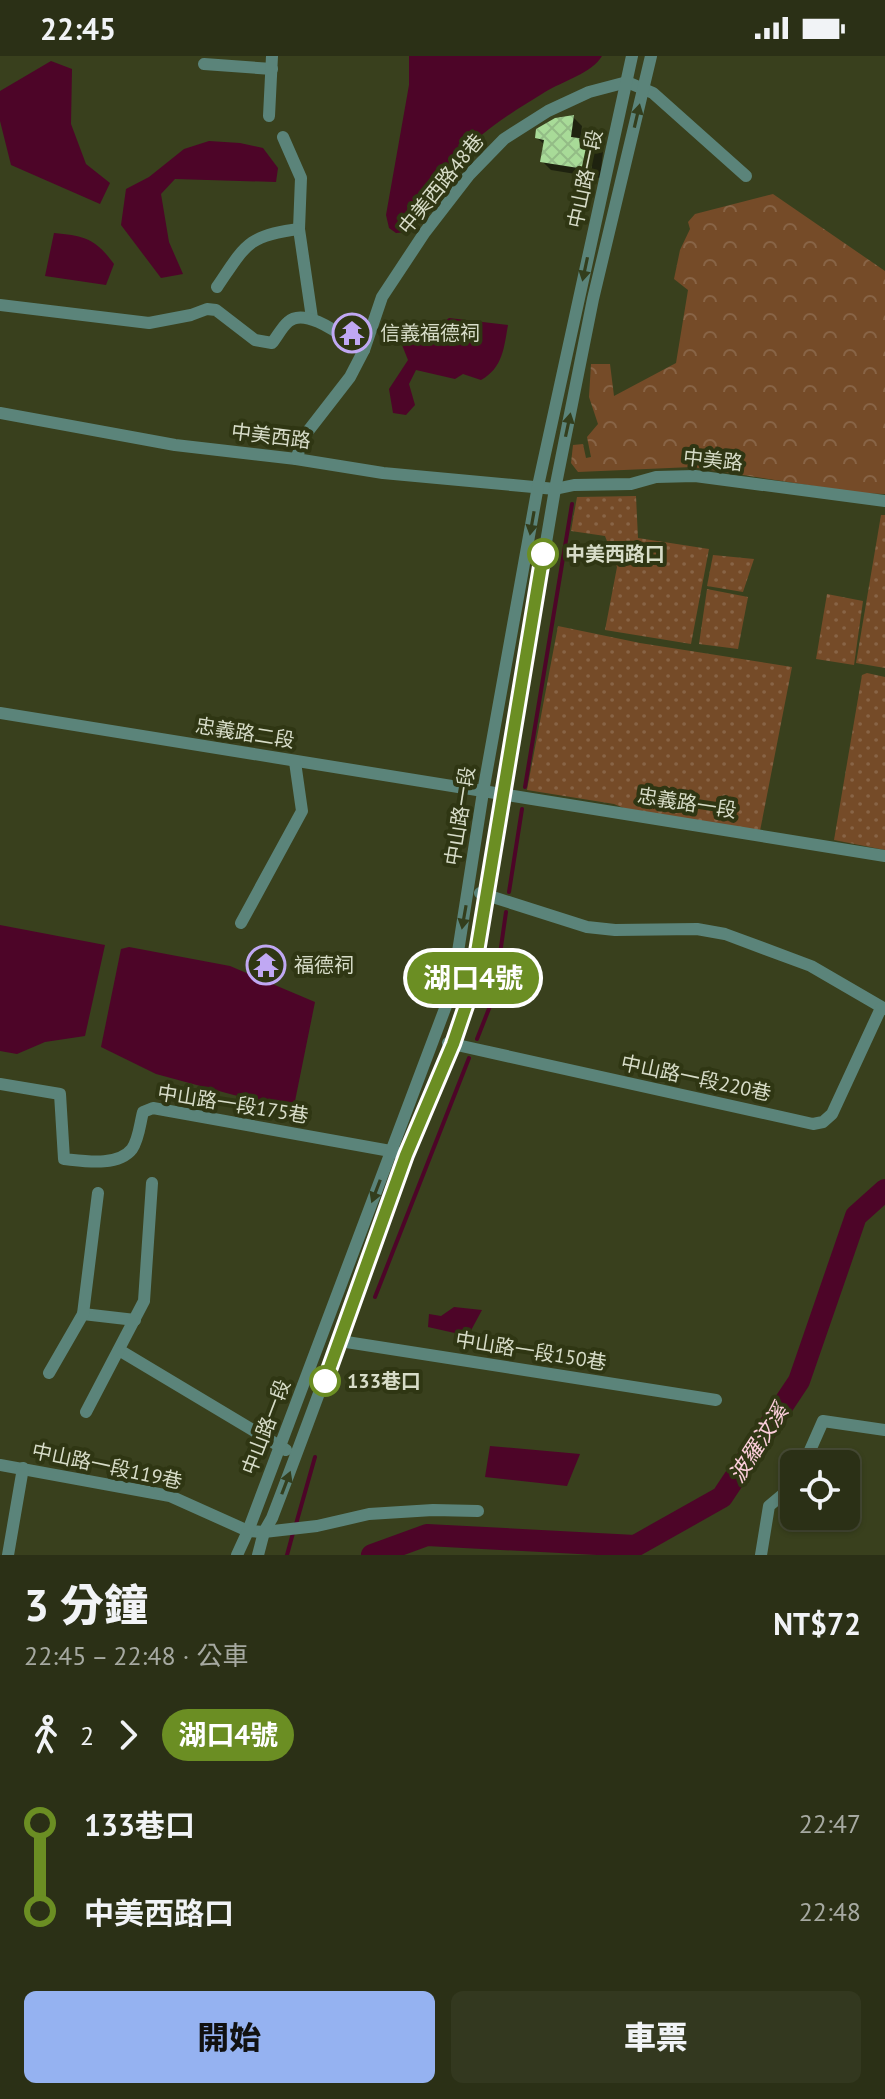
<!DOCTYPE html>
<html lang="zh-TW">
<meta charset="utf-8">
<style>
:root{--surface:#2b3016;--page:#33381f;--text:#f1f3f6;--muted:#a6a9a1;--line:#474b35;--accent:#95b2f1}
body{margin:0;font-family:"PT Sans","Noto Sans TC",sans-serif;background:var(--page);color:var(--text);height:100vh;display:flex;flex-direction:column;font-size:30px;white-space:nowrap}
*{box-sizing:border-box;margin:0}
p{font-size:26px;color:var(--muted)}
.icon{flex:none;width:44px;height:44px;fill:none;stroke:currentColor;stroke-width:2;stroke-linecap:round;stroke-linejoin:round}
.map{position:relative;height:1499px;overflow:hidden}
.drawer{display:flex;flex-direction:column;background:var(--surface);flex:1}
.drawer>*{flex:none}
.badge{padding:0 16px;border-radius:26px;font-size:28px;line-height:52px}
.tools{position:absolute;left:780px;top:1394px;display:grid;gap:16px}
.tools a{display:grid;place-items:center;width:80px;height:80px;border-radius:12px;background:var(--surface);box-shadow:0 2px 6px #0004,0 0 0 2px var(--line);font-size:40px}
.map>.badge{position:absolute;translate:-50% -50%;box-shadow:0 0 0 4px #fff}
.legs{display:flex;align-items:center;gap:12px;height:88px;padding:0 24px;font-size:26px}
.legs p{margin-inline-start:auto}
.headline{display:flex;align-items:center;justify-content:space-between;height:136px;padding:0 24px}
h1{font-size:44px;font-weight:800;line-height:60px}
.action{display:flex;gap:16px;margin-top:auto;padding:16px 24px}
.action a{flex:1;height:92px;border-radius:12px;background:var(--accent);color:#111;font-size:32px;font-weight:800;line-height:92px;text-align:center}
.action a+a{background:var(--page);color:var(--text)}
ul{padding:0 24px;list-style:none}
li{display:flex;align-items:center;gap:28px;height:88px;font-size:30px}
li i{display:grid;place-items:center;width:12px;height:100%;margin:0 10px;background:currentColor}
li i::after{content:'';width:20px;height:20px;margin:-10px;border:6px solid;border-radius:50%;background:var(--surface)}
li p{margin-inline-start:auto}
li:first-child i{background:linear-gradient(#0000 50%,currentColor 0)}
li:last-child i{background:linear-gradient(currentColor 50%,#0000 0)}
.status{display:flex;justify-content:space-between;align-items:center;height:56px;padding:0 40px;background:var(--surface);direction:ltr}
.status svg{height:22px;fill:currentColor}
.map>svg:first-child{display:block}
.grass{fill:url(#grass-dots)}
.forest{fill:url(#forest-crowns)}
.water{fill:#4d0528}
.shadow{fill:#0007}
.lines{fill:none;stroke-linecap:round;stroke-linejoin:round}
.stream{stroke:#4d0528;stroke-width:4}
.river{stroke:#4d0528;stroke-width:22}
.building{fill:url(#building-cross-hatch)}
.minor{stroke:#5b847a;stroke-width:12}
.oneway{fill:#333e1d}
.line-1-casing{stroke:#fff;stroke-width:18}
.line-1{stroke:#6b8e23;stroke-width:12}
.stop-1-dot{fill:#fff;stroke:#6b8e23;stroke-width:4}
.labels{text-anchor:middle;stroke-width:8;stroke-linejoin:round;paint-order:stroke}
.street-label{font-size:20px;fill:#d7dcc8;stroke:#2f3613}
.poi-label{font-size:20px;fill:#d7dcc8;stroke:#2f3613;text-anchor:start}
.stop-label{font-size:20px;font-weight:bold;fill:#d7dcc8;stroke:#2f3613;text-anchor:start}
.water-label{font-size:22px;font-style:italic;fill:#fdcfdc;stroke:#2f3613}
</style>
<div class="status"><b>22:45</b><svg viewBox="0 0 49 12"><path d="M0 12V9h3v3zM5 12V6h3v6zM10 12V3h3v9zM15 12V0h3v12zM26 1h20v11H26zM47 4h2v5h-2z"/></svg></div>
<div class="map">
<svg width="885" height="1499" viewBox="0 0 885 1499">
<defs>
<pattern id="grass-dots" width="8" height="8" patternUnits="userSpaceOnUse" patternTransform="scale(2)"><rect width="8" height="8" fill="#754b28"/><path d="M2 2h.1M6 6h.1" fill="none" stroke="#886446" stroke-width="1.8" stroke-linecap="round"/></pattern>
<pattern id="forest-crowns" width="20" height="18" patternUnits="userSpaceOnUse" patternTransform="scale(2)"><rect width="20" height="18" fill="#754b28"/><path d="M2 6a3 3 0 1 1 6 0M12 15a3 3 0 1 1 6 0" fill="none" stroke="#886446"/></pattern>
<pattern id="building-cross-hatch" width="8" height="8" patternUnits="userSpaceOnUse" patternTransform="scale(2)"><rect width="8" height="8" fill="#a8db98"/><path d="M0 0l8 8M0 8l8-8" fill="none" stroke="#93bc86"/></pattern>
</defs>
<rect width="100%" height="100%" fill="#39401d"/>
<g class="grass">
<polygon points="636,440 638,482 709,493 691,588 605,574 617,511 605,480 571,475 577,441"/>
<polygon points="881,459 885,459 885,612 856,607"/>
<polygon points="713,499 754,503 743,536 707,530"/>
<polygon points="707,533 748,541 738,593 699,588"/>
<polygon points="827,538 863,545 854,609 816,603"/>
<polygon points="558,570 640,587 792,611 759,780 645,761 614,748 527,734"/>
<polygon points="867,617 885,621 885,794 834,784 862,619"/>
</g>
<polygon class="forest" points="773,138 885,215 885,438 859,437 692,411 578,416 571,407 573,389 583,388 586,402 591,401 587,381 598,368 589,341 591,308 610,308 614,340 676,307 688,234 674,223 680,194 690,173 688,166 695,158"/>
<g class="water">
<path d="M409,0H602C592,17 563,25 545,36C521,51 495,66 474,86C447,111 430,147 408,176L396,177L389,172L386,159L409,29Z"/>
<polygon points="51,5 72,13 71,68 86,108 110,127 100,148 11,109 0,65 0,35"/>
<polygon points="209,85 240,87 263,92 278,112 276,126 175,123 161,138 169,186 183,218 161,222 121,169 126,133 149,121 184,93"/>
<path d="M54,177C84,180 95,182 114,208L106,229L45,220Z"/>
<path d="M449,262L508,269C504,291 503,312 481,324L463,318L455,323L416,314L409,328L415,349L406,359L393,357L389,333L408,304L402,289L428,278Z"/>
<polygon points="0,869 105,889 85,980 45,986 17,998 0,995"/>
<polygon points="129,891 230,910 315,946 293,1055 156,1018 101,991 121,893"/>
<polygon points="454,1251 482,1254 468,1280 428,1271 429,1258 441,1260"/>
<polygon points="490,1390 580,1398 567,1430 485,1421"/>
</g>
<polygon class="shadow" points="573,61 582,70 580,84 594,86 603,96 600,122 551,114 542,105 545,89 537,82"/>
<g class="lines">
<g class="stream">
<polyline points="525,731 572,448"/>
<polyline points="509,836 522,753"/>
<polyline points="477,983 494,940 506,856"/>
<polyline points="375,1241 469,1002"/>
<polyline points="296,1468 315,1401"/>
<polyline points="287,1499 293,1477"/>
</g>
<polyline class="river" points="372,1499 427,1479 635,1490 722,1441 799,1325 856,1160 885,1134"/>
</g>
<polygon class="building" points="574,59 571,81 594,84 591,114 540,106 544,84 535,82 536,73 555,62"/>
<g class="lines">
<g class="minor">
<polyline points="204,8 272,13"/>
<polyline points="269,60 272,0"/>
<polyline points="283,81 301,122 299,173 312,262"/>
<path d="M217,231C245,190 247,179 299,173"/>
<path d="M0,249L149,267L191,259L207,253L216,254L255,284L272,287C277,281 282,271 288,266C306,249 347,284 364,294"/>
<polyline points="0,357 175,389 296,403 383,417 555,433 574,429 631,428 656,421 695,420 885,445"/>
<polyline points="296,403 305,379 350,321 364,294 382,241 425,176 469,119 504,83 548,55 589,36 627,26 653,37 746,120"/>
<polyline points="0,657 885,800"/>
<polyline points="480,837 587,871 615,874 697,873 725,878 811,910 885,953"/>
<polyline points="241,867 302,755 295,706"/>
<polyline points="448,987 813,1068 823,1066 832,1058 881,952"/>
<path d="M0,1028L60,1038L64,1103C84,1105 118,1111 132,1093C139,1083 140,1067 143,1056L153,1052L396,1096"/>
<polyline points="83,1258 135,1264"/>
<polyline points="340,1285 716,1344"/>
<polyline points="119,1294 286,1394"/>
<polyline points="49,1317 83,1258 98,1137"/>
<polyline points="86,1356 144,1245 152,1127"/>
<polyline points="804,1408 823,1365 885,1374"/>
<polyline points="0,1409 170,1440 248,1475 264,1476 317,1470 369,1458 433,1454 478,1455"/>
<polyline points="8,1499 23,1412"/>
<polyline points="237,1499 248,1475 452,934 483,736 538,430 632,0"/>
<path d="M258,1499L264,1476L272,1462C318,1343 361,1222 405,1102C426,1047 451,994 470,938L555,433L593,243L651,0"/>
<polyline points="761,1499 769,1450 794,1429"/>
</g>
</g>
<defs><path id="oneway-solid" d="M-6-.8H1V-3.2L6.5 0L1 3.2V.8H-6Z" transform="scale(2)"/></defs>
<g class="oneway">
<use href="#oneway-solid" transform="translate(637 60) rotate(-77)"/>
<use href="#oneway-solid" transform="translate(585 213) rotate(102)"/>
<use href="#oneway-solid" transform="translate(568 369) rotate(-78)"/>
<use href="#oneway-solid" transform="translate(532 467) rotate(100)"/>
<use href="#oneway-solid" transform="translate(464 861) rotate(100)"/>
<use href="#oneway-solid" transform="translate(376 1135) rotate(111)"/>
<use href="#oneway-solid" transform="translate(286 1427) rotate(-69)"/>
</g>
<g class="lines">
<g class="line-1-casing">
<polyline id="line-1" points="325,1325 406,1099 453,988 470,938 543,498"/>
</g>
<use href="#line-1" class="line-1"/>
</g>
<defs>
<g id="temple-ring" transform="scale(2)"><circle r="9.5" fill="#2f3613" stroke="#c0a8f3" stroke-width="1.5"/><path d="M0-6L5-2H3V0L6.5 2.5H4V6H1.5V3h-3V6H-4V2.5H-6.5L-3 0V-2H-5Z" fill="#c0a8f3"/></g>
</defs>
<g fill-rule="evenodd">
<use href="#temple-ring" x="352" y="277"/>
<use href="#temple-ring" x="266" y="909"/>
</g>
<g class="stop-1-dot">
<circle cx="543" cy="498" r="14"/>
<circle cx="325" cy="1325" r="14"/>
</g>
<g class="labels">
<g class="street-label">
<text transform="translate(585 123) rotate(-78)" y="7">中山路一段</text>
<text transform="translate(441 128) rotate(-51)" y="7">中美西路48巷</text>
<text transform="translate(271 380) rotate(7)" y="7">中美西路</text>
<text transform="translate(713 404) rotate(6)" y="7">中美路</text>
<text transform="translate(245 677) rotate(9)" y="7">忠義路二段</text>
<text transform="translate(687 747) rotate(9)" y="7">忠義路一段</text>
<text transform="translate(460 760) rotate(-81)" y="7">中山路一段</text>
<text transform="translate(696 1022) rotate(12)" y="7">中山路一段220巷</text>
<text transform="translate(233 1048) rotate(9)" y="7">中山路一段175巷</text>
<text transform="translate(531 1295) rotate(9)" y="7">中山路一段150巷</text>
<text transform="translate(266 1371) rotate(-69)" y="7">中山路一段</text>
<text transform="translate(107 1410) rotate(12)" y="7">中山路一段119巷</text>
</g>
<g class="poi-label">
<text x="380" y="284">信義福德祠</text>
<text x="294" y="916">福德祠</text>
</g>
<g class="stop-label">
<text x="565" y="505">中美西路口</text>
<text x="347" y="1332">133巷口</text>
</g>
<g class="water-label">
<text transform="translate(758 1387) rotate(-57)" y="8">波羅汶溪</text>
</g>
</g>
</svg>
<div class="tools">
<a><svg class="icon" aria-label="locate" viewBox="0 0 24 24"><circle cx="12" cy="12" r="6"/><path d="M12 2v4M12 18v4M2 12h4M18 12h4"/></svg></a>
</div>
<b class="badge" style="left:473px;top:922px;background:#6b8e23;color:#fff">湖口4號</b>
</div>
<section class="drawer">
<div class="headline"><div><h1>3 分鐘</h1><p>22:45 – 22:48 · 公車</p></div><b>NT$72</b></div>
<div class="legs"><svg class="icon" aria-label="walk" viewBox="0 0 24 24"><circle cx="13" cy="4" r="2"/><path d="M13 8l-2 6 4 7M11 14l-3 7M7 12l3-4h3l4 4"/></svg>2<svg class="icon" aria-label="forward" viewBox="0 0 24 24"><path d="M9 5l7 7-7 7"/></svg><b class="badge" style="background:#6b8e23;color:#fff">湖口4號</b></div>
<ul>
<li><i style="color:#6b8e23"></i><b>133巷口</b><p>22:47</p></li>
<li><i style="color:#6b8e23"></i><b>中美西路口</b><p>22:48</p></li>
</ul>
<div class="action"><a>開始</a><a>車票</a></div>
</section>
